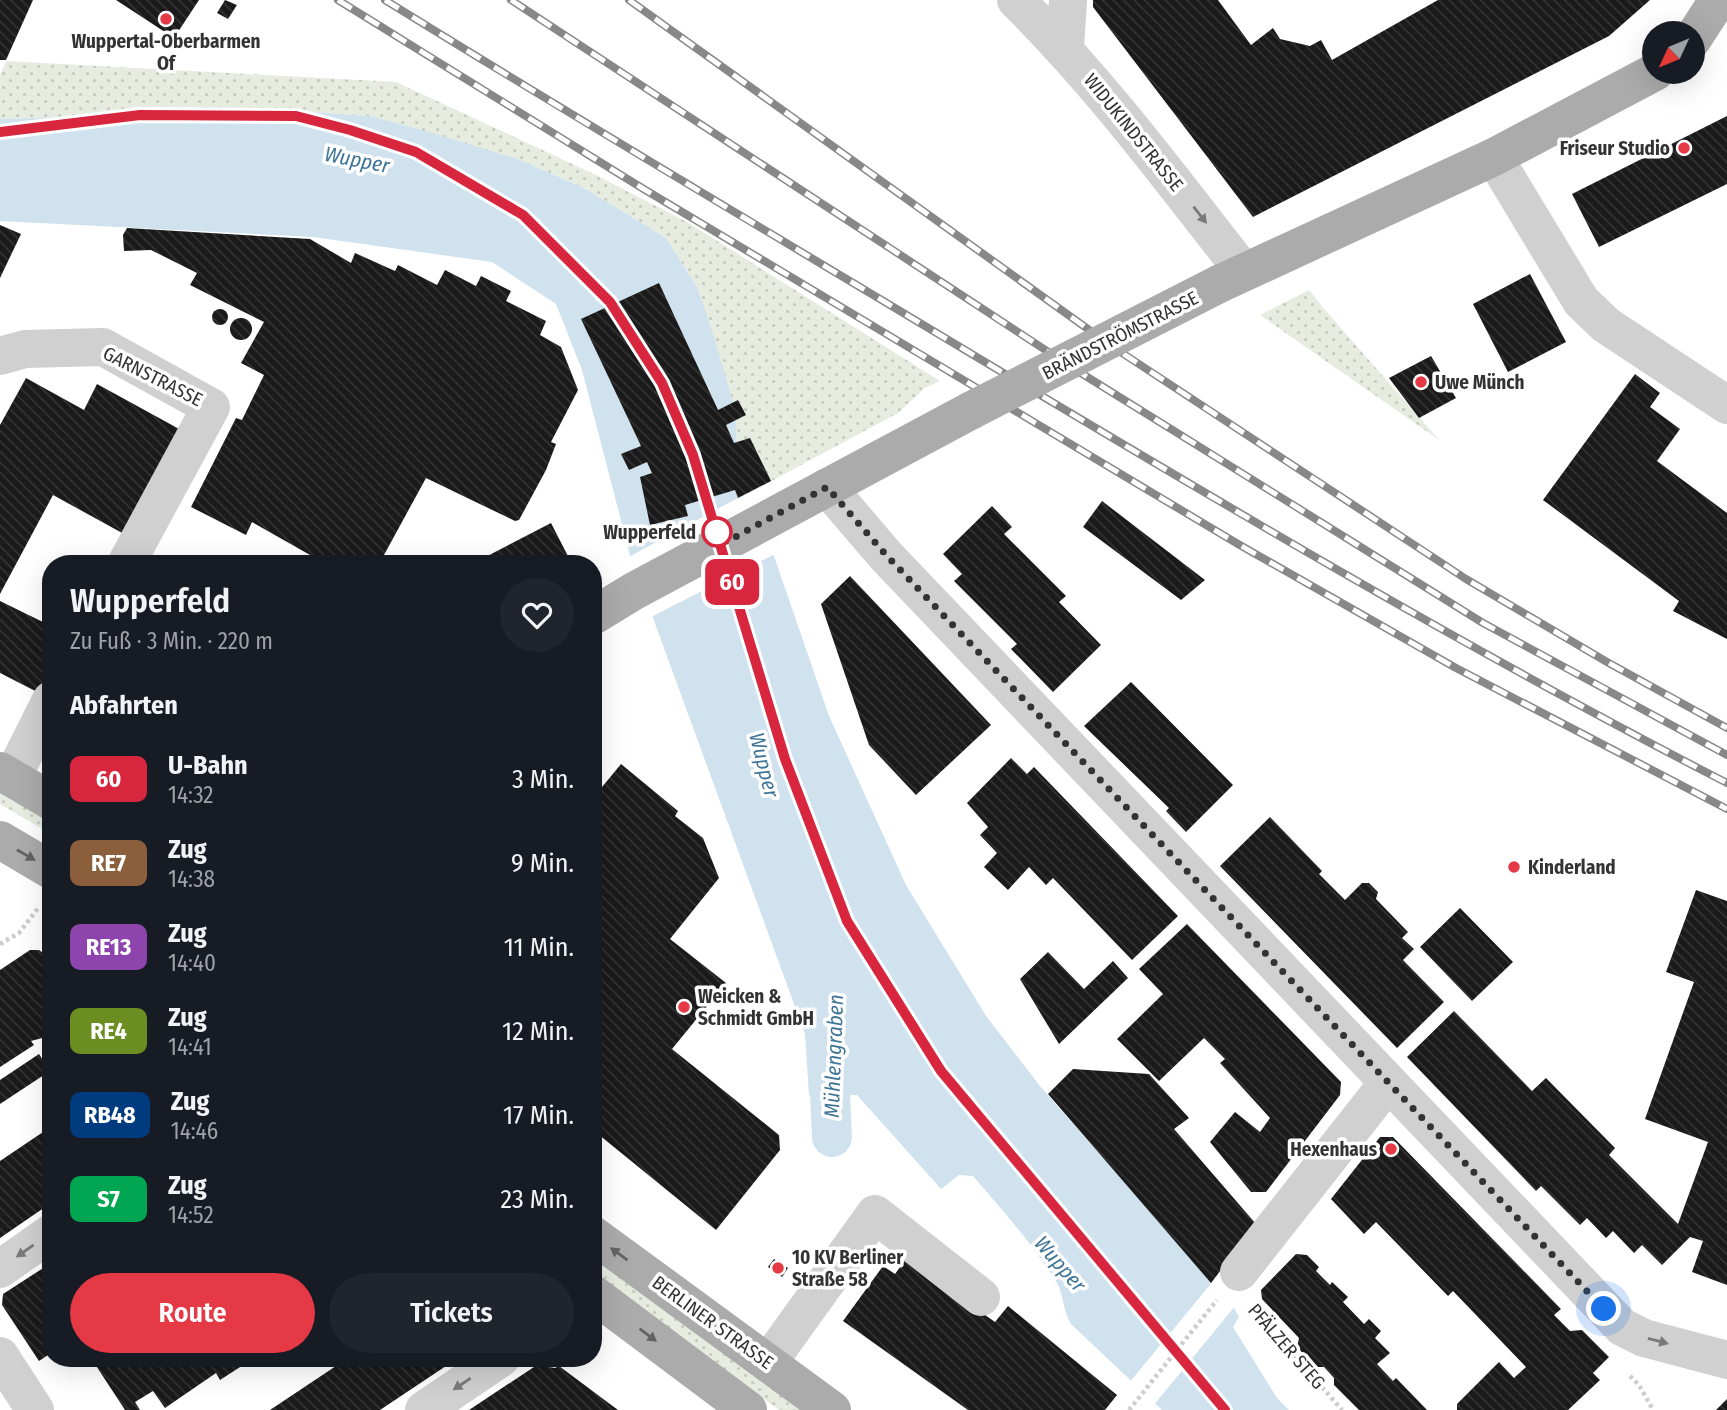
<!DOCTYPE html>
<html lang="de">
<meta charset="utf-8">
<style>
:root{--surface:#171b24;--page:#20242c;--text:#f1f3f6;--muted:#9ea1a6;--accent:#e63946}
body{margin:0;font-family:"Fira Sans Condensed",sans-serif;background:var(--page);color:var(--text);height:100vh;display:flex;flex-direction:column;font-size:26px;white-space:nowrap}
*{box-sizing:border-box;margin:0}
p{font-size:23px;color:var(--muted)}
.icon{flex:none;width:38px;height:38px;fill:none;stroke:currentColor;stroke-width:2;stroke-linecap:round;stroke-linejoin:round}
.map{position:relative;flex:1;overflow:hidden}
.side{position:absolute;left:42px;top:555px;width:560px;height:812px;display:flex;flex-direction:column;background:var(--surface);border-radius:28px;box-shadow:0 7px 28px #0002}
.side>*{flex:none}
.badge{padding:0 14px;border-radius:10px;font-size:24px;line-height:46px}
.needle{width:46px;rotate:226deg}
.controls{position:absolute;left:1642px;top:21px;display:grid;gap:14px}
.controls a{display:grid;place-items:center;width:63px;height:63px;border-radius:50%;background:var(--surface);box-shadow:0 7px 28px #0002;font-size:35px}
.you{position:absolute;width:35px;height:35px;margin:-18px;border:5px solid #fff;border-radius:50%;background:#1a73e8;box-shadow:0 0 0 10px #1a73e833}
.map>.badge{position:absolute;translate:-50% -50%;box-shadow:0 0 0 4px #fff}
h2{padding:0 28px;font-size:26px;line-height:63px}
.round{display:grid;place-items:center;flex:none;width:74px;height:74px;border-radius:37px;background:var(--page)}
.head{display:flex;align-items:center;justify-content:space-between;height:119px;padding:0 28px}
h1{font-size:33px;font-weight:600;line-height:52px}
.cta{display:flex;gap:14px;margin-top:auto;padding:14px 28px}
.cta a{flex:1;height:80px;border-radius:42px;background:var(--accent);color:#fff;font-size:28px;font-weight:600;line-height:80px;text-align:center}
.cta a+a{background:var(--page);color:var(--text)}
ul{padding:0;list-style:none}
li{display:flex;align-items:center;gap:21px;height:84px;padding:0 28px}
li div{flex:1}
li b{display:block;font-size:26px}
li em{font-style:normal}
li .badge{min-width:77px;font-weight:700;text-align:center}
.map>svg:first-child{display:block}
.grass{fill:url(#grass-dots)}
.water{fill:#cfe2ee}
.pier{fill:#fff}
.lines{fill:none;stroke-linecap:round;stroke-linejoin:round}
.canal{stroke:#cfe2ee;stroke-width:40}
.building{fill:url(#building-back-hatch)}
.path{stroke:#cdcdcd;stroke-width:4.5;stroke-dasharray:3.5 3.5;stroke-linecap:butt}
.minor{stroke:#d0d0d0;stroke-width:38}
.major{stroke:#ababab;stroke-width:38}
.rail-casing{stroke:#888;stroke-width:8}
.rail{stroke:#fff;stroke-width:5;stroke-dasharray:16;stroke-linecap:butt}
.major-bridge{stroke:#ababab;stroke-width:38}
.oneway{fill:#7a7a7a}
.oneway2{fill:#636363}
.line-casing{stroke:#fff;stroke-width:16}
.line{stroke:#d7263d;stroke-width:10}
.walk{stroke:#333;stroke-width:7;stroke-dasharray:0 12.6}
.poi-dot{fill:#e63946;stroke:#fff;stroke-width:2.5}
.stop-dot{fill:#fff;stroke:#d7263d;stroke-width:3.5}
.labels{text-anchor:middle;stroke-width:7;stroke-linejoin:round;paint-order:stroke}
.poi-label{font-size:19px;font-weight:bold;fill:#333;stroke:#fff;text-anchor:start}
.street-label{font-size:19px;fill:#333;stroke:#fff}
.stop-label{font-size:19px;font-weight:bold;fill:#333;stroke:#fff;text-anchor:end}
.water-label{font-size:21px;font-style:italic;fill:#3f7597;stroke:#fff}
</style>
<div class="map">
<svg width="1727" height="1410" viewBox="0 0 1727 1410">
<defs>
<pattern id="grass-dots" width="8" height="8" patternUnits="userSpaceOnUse" patternTransform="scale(1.75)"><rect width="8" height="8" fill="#e6ecdf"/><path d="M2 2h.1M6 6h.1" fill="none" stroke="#c6cbc0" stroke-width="1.8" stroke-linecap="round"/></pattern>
<pattern id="building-back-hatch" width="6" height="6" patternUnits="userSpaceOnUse" patternTransform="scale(1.75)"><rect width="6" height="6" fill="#1a1a1a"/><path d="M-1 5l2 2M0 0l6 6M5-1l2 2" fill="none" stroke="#333"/></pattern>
</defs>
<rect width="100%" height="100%" fill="#fff"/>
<g class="grass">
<polygon points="6,61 396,82 594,174 687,222 940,381 925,388 898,413 745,495 739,482 735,409 697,287 666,238 584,188 520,160 370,116 299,111 232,111 0,119 0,75"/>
<polygon points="1309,290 1325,310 1439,440 1260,315"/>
<polygon points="0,790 51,821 51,834 0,804"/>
<polygon points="593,1256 801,1410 779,1410 593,1273"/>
</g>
<path class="water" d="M232,111H299L370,116L436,134L520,160L584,188L666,238L697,287L713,334L735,409L739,482L774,556L829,716L906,885L986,1016L1040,1086L1234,1308L1239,1317L1233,1327L1277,1398L1289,1410H1162L1071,1324C1063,1311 1064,1296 1057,1283C1033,1244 1003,1211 973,1176L959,1175L941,1189L857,1095H809L805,1034L630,555L582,370L556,304L492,262L313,237L0,221V119Z"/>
<g class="pier">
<polygon points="747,493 777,553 649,618 627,558"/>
<polygon points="1214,1280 1236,1305 1153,1406 1129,1383"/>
</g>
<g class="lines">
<polyline class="canal" points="832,1137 830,1095 833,1041"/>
</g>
<g class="building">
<polygon points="0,0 33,0 6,60 0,60"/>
<polygon points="116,0 199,0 174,38"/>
<polygon points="225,0 237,5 228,19 217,13"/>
<polygon points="1093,0 1218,0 1251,45 1273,28 1280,39 1310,46 1321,40 1332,60 1438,0 1650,0 1609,36 1253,217 1093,7"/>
<polygon points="1727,116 1727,184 1599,247 1572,194"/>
<polygon points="0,225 21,234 0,278"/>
<polygon points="127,228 310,239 351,263 355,253 395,271 398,265 437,285 445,270 476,286 481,276 511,291 506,301 546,321 540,335 561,347 578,390 551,442 556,444 546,470 519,520 515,521 426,478 384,555 343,564 326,564 252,522 246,535 191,507 236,418 242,420 264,375 241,363 264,322 190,285 197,273 151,250 124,251 123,235"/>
<polygon points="1530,274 1566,342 1508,372 1473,304"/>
<polygon points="659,283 718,410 738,400 746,415 726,425 734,443 750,438 771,481 738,498 735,490 685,505 688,516 650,525 640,477 652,473 647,462 629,470 621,454 641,446 581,319"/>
<circle cx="220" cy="317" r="8"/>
<circle cx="241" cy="329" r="11"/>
<polygon points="1431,356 1456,398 1419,418 1389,378"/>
<polygon points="1635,374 1660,393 1650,407 1680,429 1657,461 1727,513 1727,639 1673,611 1679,601 1543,500"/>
<polygon points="26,378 84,410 97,384 181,430 124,534 53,495 0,594 0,425"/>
<polygon points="1102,501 1205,580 1181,600 1083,527"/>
<polygon points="992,506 1012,527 1004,534 1066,596 1059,602 1101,645 1053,692 1011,649 1017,644 954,581 962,574 943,554"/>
<polygon points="551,523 572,564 472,564"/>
<polygon points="850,576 991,725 916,795 869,745 821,604"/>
<polygon points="0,601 51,626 51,699 0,673"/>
<polygon points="1131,682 1233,785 1186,832 1166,811 1169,808 1084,726"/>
<polygon points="1011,758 1027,774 1034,767 1178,916 1132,960 1053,878 1046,885 1029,867 1008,890 984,867 997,853 980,835 988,827 967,803"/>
<polygon points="621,764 678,811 675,816 703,838 719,878 670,939 726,983 672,1049 779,1135 780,1150 716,1230 593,1130 593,798"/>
<polygon points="1270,817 1322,871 1319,874 1345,900 1362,883 1369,883 1378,892 1376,899 1408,932 1402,938 1414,949 1403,960 1444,1002 1397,1048 1220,866"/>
<polygon points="1696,890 1727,901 1727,1285 1692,1272 1703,1241 1690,1237 1662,1265 1642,1245 1634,1253 1613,1231 1606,1238 1587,1218 1580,1225 1541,1186 1536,1191 1407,1057 1454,1011 1532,1091 1546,1078 1615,1148 1609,1155 1678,1224 1708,1142 1645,1119 1694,982 1666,972"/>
<polygon points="1460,908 1513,962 1472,1001 1420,947"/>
<polygon points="1187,924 1341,1082 1340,1095 1266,1192 1251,1192 1210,1142 1235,1112 1260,1132 1270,1118 1220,1063 1225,1059 1204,1038 1159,1081 1117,1039 1163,994 1139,969"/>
<polygon points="30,950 39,950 51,959 51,1031 46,1037 31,1041 34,1045 0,1067 0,970"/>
<polygon points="1048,952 1084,989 1113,961 1128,978 1059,1044 1020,979"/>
<polygon points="39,1054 50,1071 0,1104 0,1080"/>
<polygon points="1073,1069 1149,1074 1189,1118 1174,1129 1256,1224 1211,1283 1048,1094"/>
<polygon points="49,1128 51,1203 0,1238 0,1161"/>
<polygon points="1380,1137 1393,1137 1561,1309 1554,1315 1570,1331 1582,1330 1609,1357 1593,1373 1600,1380 1568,1410 1457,1410 1457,1404 1499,1362 1514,1378 1526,1367 1453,1291 1448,1296 1376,1222 1364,1234 1331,1199"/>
<polygon points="1296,1254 1307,1255 1319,1267 1316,1271 1330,1285 1332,1282 1348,1297 1343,1302 1364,1324 1369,1319 1381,1331 1375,1338 1390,1353 1377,1364 1393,1381 1396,1378 1427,1410 1359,1410 1334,1385 1334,1378 1324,1367 1316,1367 1297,1347 1299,1338 1262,1299 1261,1290"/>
<polygon points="774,1259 788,1268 782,1277 768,1267"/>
<polygon points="906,1259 995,1322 1008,1306 1117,1395 1105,1410 968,1410 843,1321 883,1266 895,1274"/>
<polygon points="51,1263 51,1353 39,1361 2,1305 3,1294"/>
<polygon points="91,1358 254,1358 220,1380 216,1373 165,1408 153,1391 135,1402 140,1410 125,1410"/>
<polygon points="348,1358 458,1358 380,1410 270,1410"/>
<polygon points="537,1365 555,1368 559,1366 618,1410 469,1410"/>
<polygon points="1727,1399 1727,1410 1716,1410"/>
</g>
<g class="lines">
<g class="path">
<polyline points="0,944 19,933 39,907"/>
<polyline points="1253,1308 1342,1410"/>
<polyline points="1630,1376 1639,1385 1653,1410"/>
<polyline points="1129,1410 1217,1300"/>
</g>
<g class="minor">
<path d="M1016,0C1101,84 1170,178 1244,272"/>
<polyline points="1065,48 1068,0"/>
<polyline points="1494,157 1581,301 1606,325 1727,405"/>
<polyline points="0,356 25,349 103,347 211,407 126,564"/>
<polyline points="827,487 886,556 1622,1327 1644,1338 1727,1360"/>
<polyline points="12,778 51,700"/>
<polyline points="0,1269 51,1233"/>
<polyline points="1239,1272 1387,1084"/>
<polyline points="0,1356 35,1410"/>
<polyline points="768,1363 875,1214 981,1297"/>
<polyline points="424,1410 501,1358"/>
</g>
<g class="major">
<polyline points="1692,40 1718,0"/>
<polyline points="1219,284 1494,157 1655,72"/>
<polyline points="593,616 634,591 970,411"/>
<polyline points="0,771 51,801"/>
<polyline points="0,840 51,870"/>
<polyline points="593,1235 832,1410"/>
<polyline points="593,1294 748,1410"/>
</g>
<g class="rail-casing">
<g id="rail">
<polyline points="338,0 642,188 1238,544 1456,668 1727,809"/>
<path d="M385,0C582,122 782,240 980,359C1226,506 1472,652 1727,783"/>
<polyline points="511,0 1076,370 1483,623 1727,755"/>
<polyline points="629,0 1113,347 1466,579 1607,662 1727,728"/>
<polyline points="0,132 140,115 296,116 350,130 416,152 523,215 610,301 662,383 693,455 785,759 847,921 941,1071 1225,1410"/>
</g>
</g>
<use href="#rail" class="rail"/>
<polyline class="major-bridge" points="970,411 1219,284"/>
</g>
<defs><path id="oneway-solid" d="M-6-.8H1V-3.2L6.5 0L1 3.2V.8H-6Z" transform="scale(1.75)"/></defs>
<g class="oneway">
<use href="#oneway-solid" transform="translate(1200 215) rotate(52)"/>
<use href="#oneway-solid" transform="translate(25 1251) rotate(145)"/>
<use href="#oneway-solid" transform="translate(1658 1341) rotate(15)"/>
<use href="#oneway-solid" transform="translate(462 1384) rotate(146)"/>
</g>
<g class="oneway2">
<use href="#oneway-solid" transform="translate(26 855) rotate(30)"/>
<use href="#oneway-solid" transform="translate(619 1254) rotate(-144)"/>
<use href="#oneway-solid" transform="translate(648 1335) rotate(37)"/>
</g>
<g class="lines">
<g class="line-casing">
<polyline id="line" points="0,132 140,115 296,116 350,130 416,152 523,215 610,302 662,383 693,455 785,759 847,921 941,1071 1225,1410"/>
</g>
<use href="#line" class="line"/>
<polyline class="walk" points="717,532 726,542 827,487 887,556 1604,1309"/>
</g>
<g class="poi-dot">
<circle cx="166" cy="19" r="7"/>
<circle cx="1684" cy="148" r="7"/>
<circle cx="1421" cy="382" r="7"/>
<circle cx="1514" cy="867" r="7"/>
<circle cx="684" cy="1007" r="7"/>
<circle cx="1391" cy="1149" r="7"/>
<circle cx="778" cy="1268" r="7"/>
</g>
<circle class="stop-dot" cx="717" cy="532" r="14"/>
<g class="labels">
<g class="poi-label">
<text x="166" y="48" text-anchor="middle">Wuppertal-Oberbarmen<tspan x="166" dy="22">Of</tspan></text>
<text x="1670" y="155" text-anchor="end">Friseur Studio</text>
<text x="1435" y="389">Uwe Münch</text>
<text x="1528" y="874">Kinderland</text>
<text x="698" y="1003">Weicken &amp;<tspan x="698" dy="22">Schmidt GmbH</tspan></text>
<text x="1377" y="1156" text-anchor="end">Hexenhaus</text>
<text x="792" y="1264">10 KV Berliner<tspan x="792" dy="22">Straße 58</tspan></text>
</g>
<g class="street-label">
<text transform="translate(1134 132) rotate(51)" y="7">WIDUKINDSTRASSE</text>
<text transform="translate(1120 335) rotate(-27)" y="7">BRÄNDSTRÖMSTRASSE</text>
<text transform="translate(153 376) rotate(27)" y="7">GARNSTRASSE</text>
<text transform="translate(713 1322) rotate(36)" y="7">BERLINER STRASSE</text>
<text transform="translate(1287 1346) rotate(49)" y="7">PFÄLZER STEG</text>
</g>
<g class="stop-label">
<text x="696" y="539">Wupperfeld</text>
</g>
<g class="water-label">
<text transform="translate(357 160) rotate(11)" y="7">Wupper</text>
<text transform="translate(764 765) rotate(76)" y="7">Wupper</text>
<text transform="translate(834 1056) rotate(-88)" y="7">Mühlengraben</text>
<text transform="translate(1060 1264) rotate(49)" y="7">Wupper</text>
</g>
</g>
</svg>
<div class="controls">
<a><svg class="needle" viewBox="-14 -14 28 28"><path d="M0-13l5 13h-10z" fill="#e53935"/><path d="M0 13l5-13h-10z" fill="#9ea1a6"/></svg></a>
</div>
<div class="you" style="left:1604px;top:1309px"></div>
<b class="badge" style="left:732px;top:582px;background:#d7263d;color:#fff">60</b>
<section class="side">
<div class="head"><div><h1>Wupperfeld</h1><p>Zu Fuß · 3 Min. · 220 m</p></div><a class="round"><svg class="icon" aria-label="heart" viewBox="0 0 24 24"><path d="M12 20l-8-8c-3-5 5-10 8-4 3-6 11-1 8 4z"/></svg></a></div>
<h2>Abfahrten</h2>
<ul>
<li><span class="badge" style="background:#d7263d;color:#fff">60</span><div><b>U-Bahn</b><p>14:32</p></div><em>3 Min.</em></li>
<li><span class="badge" style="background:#8b5e3c;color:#fff">RE7</span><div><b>Zug</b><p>14:38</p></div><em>9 Min.</em></li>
<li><span class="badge" style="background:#8e44ad;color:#fff">RE13</span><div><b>Zug</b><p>14:40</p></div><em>11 Min.</em></li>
<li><span class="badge" style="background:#6b8e23;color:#fff">RE4</span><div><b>Zug</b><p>14:41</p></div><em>12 Min.</em></li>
<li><span class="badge" style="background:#003b80;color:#fff">RB48</span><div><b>Zug</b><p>14:46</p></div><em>17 Min.</em></li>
<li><span class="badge" style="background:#00a651;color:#fff">S7</span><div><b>Zug</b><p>14:52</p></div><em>23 Min.</em></li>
</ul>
<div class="cta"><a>Route</a><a>Tickets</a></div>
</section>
</div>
